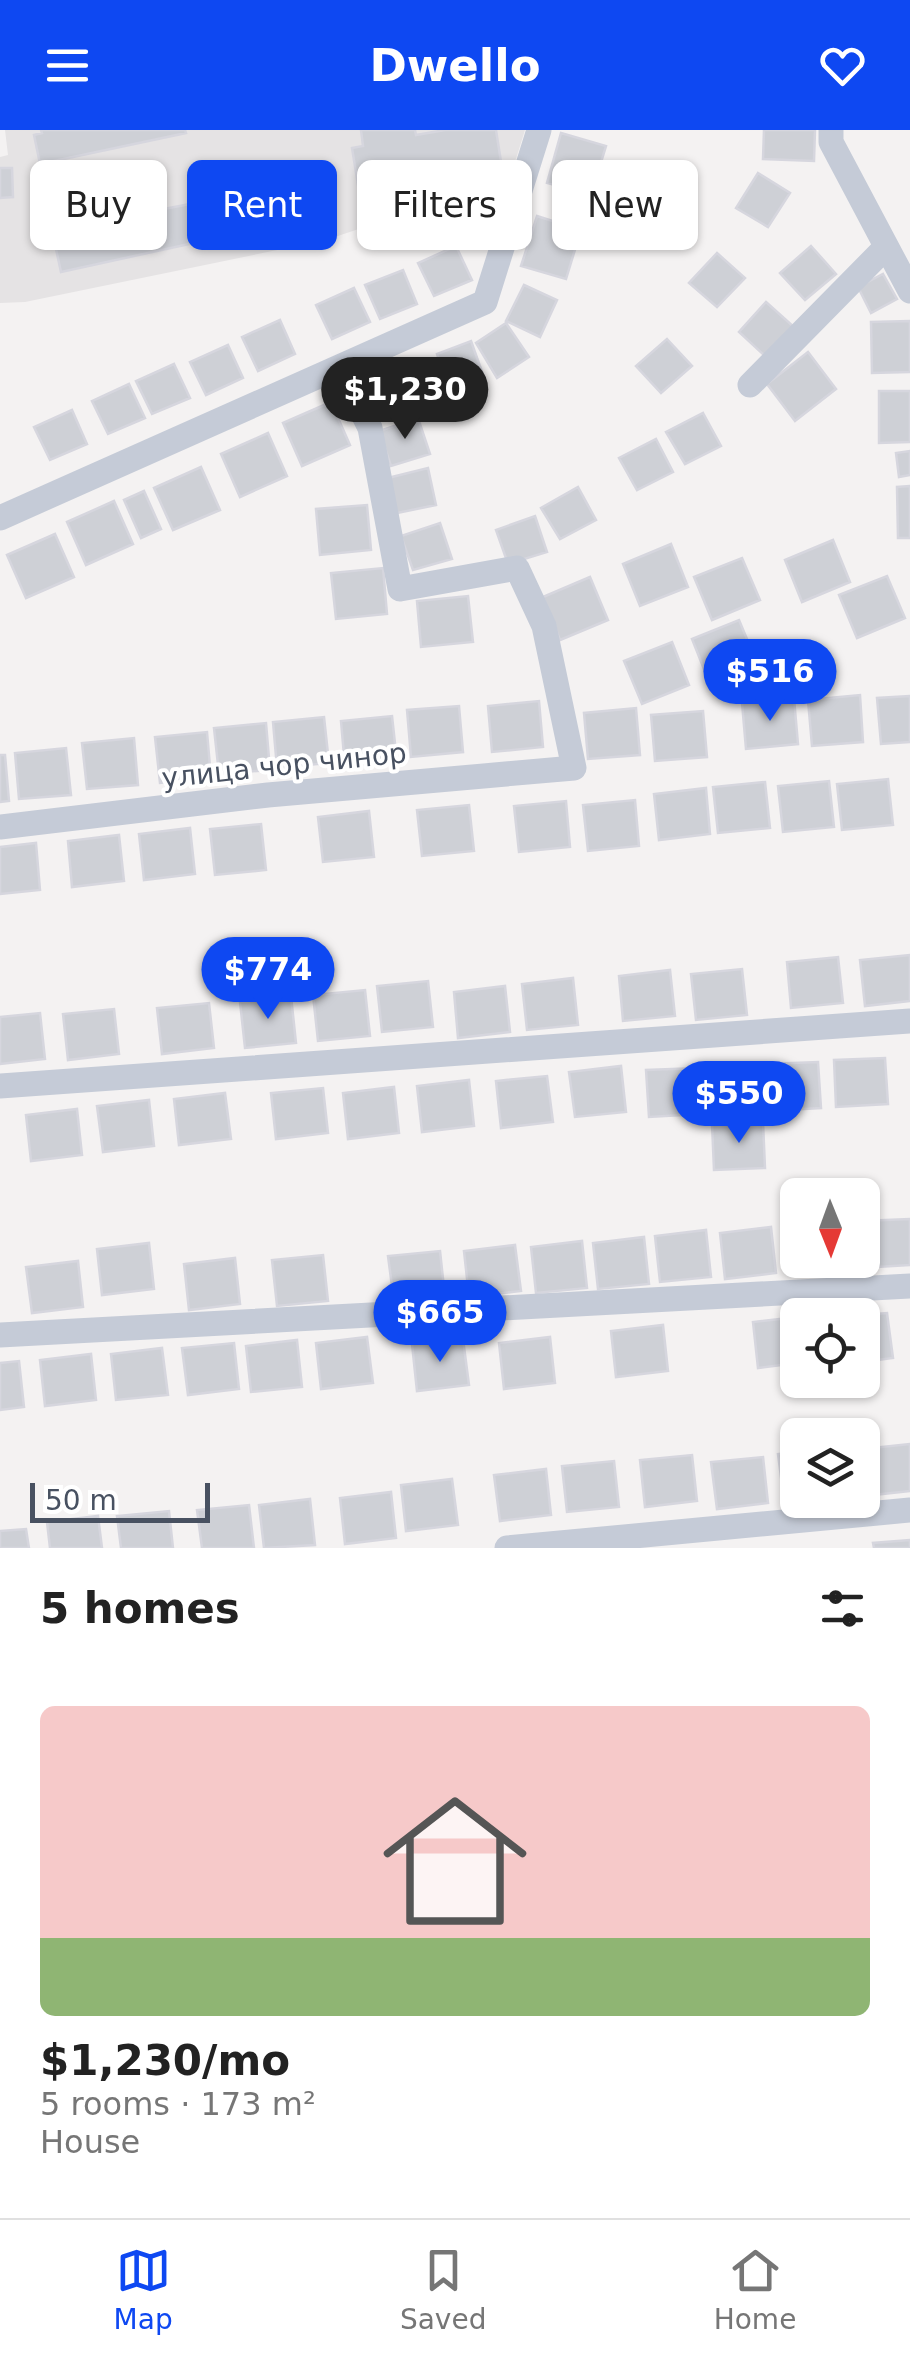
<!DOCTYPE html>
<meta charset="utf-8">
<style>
body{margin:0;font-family:"DejaVu Sans",sans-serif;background:#f2f2f2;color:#222;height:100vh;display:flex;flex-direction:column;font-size:38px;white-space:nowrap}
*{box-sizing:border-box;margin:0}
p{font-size:32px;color:#767676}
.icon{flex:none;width:55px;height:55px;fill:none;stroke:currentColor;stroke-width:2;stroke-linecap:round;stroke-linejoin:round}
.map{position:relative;height:1418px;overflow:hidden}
.panel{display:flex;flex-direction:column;background:#fff;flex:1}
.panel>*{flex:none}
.guide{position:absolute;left:30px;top:30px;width:850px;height:90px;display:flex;gap:20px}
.needle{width:65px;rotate:179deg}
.tools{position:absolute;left:780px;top:1048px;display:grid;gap:20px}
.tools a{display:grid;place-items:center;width:100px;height:100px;border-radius:15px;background:#fff;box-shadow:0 2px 8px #0004;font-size:50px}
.scale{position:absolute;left:30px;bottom:25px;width:180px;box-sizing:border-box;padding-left:10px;border:5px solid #485161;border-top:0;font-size:28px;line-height:35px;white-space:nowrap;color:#485161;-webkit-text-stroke:8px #fff;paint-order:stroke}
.price{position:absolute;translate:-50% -85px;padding:0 22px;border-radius:35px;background:#0e48f2;color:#fff;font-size:32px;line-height:65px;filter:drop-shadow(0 2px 5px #0008)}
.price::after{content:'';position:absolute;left:50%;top:60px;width:30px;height:22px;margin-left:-15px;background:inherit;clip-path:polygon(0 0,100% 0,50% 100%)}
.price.active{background:#222;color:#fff}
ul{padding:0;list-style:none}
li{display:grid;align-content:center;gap:20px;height:530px;padding:0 40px}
li span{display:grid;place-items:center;height:310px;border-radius:15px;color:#555}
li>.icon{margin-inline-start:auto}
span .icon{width:180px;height:180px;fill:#fffc;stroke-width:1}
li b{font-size:42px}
h2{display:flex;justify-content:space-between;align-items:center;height:120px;padding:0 40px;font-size:42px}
.pill{padding:0 35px;border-radius:15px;background:#fff;box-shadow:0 2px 8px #0004;font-size:35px;line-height:90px}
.pill.active{background:#0e48f2;color:#fff}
header{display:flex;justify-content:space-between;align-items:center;height:130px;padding:0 40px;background:#0e48f2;color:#fff;font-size:45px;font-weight:700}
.menu{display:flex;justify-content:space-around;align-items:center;height:140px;border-top:2px solid #e0e0e0;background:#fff;font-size:28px;color:#767676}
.menu a{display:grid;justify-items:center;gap:5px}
.menu .active{color:#0e48f2}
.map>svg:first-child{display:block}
</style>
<header><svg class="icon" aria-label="menu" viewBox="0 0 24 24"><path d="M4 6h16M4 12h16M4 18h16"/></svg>Dwello<svg class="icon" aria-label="heart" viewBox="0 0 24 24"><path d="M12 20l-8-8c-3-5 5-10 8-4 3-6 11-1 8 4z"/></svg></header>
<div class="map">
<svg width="910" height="1418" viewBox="0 0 910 1418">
<rect width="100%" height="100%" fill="#f4f2f2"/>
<path fill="#e5e3e4" d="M5,0H525L510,48L326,110L25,172L0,173V27L8,25Z"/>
<path fill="#ced0d6" stroke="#d6d6de" stroke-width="2.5" d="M41,0H185L186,3L40,34L34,5L42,3Z
M361,0H415L416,5L445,0H496L502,38L359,61L352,18L363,16Z
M764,0H815L814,31L763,29Z
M561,3L606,16L591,65L547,53Z
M0,38H12L13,67L0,68Z
M758,43L790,63L768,97L736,78Z
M205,71L212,109L61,142L52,101Z
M537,86L581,100L566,149L521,136Z
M456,116L472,150L434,166L418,133Z
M811,116L836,144L805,170L780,143Z
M717,123L745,148L717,177L689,153Z
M403,140L417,174L380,189L365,155Z
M883,144L897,169L871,183L858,157Z
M524,155L557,170L540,207L506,191Z
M354,158L370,192L332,209L316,175Z
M766,172L794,197L766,227L739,202Z
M280,190L295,224L258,241L242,207Z
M910,191V242L872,243L871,192Z
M506,193L529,227L497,248L476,213Z
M667,209L692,236L661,263L636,236Z
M471,211L485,250L450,263L437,224Z
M228,215L243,248L206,265L190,232Z
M808,222L836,259L795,291L767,254Z
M412,233L424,268L385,280L372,245Z
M174,234L190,268L152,284L136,251Z
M129,254L145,288L108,304L92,271Z
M879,261H910V312L879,313Z
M331,272L350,315L302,336L283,293Z
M72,280L87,314L50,330L34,297Z
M703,283L721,316L685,334L666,302Z
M418,288L430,324L391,336L379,301Z
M268,303L287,346L240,367L221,324Z
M656,309L673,342L637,360L619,328Z
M910,321V345L899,347L896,323Z
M201,337L220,380L173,400L154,358Z
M428,338L436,375L397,383L388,348Z
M910,356V408H898L897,357Z
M578,357L596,390L560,409L541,378Z
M144,361L161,399L141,408L124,370Z
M114,371L133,414L86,435L67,392Z
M367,375L371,420L320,425L316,379Z
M535,386L547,422L508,434L496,400Z
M440,393L452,429L413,440L401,406Z
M55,404L74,447L26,468L7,425Z
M833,410L850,452L802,472L785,430Z
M671,414L688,457L640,476L623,434Z
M742,428L760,470L712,490L694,447Z
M383,438L387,484L336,489L331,443Z
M887,446L905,488L857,508L839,465Z
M590,447L608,490L560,510L543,467Z
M468,466L473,512L421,517L417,471Z
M739,490L757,533L709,552L692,509Z
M672,512L689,555L642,574L624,531Z
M860,565L863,612L812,616L808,570Z
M910,566V612L881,614L877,568Z
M794,568L798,614L746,619L742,573Z
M539,571L543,617L492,622L488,576Z
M459,576L463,622L411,627L407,580Z
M636,578L640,625L588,629L584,583Z
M703,581L707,627L655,631L651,585Z
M392,586L397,632L345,637L341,591Z
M324,587L329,633L277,638L273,592Z
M266,593L270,640L219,644L214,598Z
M207,602L211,648L160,653L155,607Z
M134,608L138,655L87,659L82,613Z
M66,618L71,665L19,669L15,623Z
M0,625H5L9,671L0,672Z
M888,649L893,695L842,700L837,654Z
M829,651L834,697L783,702L778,656Z
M765,652L770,698L718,703L713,657Z
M706,658L710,704L659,710L654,664Z
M635,670L639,716L588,721L583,675Z
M566,671L570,717L519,722L514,676Z
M469,675L474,721L422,726L417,680Z
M369,681L374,727L323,732L318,687Z
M261,694L266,740L215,745L210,699Z
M190,698L195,744L144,750L139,704Z
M119,705L124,751L72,757L68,711Z
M36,713L40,760L0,764V717Z
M910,825V871L865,876L860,830Z
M838,827L843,873L791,878L787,832Z
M742,839L747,885L696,890L691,844Z
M670,840L675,886L623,891L619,846Z
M573,848L578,895L527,900L522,854Z
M428,851L433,897L382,902L377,856Z
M505,856L510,902L458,908L454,862Z
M365,860L370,906L318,911L313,865Z
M291,866L296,913L245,918L240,872Z
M209,873L214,918L162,924L157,878Z
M114,879L119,924L68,930L63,884Z
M40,883L45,929L0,934V887Z
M885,928L888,974L836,977L834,930Z
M818,932L821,978L769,981L767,934Z
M621,936L626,982L575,987L569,942Z
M698,938L700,984L649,987L646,940Z
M547,946L553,992L501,998L496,951Z
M469,950L474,996L422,1002L417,956Z
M394,957L399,1003L348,1009L343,963Z
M323,958L328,1003L276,1009L271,963Z
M225,963L231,1009L179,1015L174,969Z
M149,970L154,1016L103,1022L97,976Z
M77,979L82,1025L31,1031L26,985Z
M763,992L765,1038L714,1040L712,994Z
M910,1089V1135L861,1138L862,1091Z
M771,1097L776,1143L725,1149L720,1103Z
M798,1098V1130H842L843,1139L792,1145L787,1099Z
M706,1100L711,1147L660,1152L655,1106Z
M644,1107L649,1154L598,1159L593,1113Z
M582,1111L587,1158L536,1163L531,1117Z
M149,1113L154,1159L102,1165L97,1119Z
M515,1115L521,1161L469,1167L464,1121Z
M440,1121L445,1167L394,1172L388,1126Z
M323,1125L328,1171L277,1176L272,1130Z
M235,1128L240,1174L189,1180L184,1134Z
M78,1131L83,1177L32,1183L26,1137Z
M887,1183L893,1228L862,1232V1185Z
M798,1187V1233L758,1238L753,1192Z
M663,1195L668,1241L616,1247L611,1201Z
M367,1207L373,1253L321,1259L316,1213Z
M550,1207L555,1253L504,1259L499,1213Z
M463,1209L469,1255L417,1261L412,1214Z
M297,1210L302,1257L251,1262L246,1216Z
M234,1213L239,1259L188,1265L182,1218Z
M162,1218L168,1265L116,1270L111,1224Z
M91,1224L96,1270L45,1276L40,1230Z
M19,1231L24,1277L0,1280V1233Z
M910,1314V1361L864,1366L862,1319Z
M798,1322V1368L784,1370L778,1324Z
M692,1325L697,1371L645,1377L640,1330Z
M763,1327L768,1373L717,1379L711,1332Z
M614,1331L619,1377L567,1382L562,1336Z
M546,1339L551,1385L500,1391L494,1345Z
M452,1349L458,1395L406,1401L401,1355Z
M391,1362L396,1408L345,1414L340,1368Z
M310,1369L315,1415L264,1418L259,1375Z
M249,1375L254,1418H202L197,1380Z
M169,1381L173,1418H121L117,1386Z
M98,1386L102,1418H50L47,1392Z
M26,1399L29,1418H0V1401Z
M910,1410V1418H874L873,1413Z"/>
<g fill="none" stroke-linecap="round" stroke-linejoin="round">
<path stroke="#c5cbd7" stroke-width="25" d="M831,0V12L910,161
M750,255L885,118
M0,388L485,172L539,0
M0,697L268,665L574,638L544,496L517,438L400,459L370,298L340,237
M0,956L910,891
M0,1205L910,1156
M507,1418L910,1380"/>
</g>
<g text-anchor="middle" stroke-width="8" stroke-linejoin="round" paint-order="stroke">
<g font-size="28" fill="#485161" stroke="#fff">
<text transform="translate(284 635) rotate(-6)" y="10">улица чор чинор</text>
</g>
</g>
</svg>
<div class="tools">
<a><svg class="needle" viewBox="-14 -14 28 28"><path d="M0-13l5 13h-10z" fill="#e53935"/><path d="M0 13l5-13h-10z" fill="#767676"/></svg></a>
<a><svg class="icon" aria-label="locate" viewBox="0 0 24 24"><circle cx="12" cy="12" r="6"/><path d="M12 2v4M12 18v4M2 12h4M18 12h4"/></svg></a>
<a><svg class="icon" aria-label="layers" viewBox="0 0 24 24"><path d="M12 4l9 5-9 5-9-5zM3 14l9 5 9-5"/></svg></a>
</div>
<div class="scale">50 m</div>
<b class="price active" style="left:405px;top:312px">$1,230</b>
<b class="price" style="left:770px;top:594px">$516</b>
<b class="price" style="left:268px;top:892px">$774</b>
<b class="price" style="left:739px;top:1016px">$550</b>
<b class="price" style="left:440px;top:1235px">$665</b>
<div class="guide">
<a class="pill">Buy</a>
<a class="pill active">Rent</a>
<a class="pill">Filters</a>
<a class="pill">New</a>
</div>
</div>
<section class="panel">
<h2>5 homes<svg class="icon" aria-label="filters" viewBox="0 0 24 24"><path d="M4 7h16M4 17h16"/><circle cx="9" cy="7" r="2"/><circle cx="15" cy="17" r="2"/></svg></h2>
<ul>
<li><span style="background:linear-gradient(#f6c9c9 75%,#8fb573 0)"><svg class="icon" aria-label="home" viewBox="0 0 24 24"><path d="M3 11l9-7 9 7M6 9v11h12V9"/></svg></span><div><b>$1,230/mo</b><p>5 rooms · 173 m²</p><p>House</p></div></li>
</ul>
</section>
<nav class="menu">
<a class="active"><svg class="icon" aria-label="map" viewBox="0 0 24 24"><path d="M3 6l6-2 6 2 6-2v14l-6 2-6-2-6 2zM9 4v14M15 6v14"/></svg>Map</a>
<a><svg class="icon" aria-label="saved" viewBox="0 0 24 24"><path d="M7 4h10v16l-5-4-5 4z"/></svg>Saved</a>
<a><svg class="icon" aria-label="home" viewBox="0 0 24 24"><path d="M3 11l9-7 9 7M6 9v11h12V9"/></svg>Home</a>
</nav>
